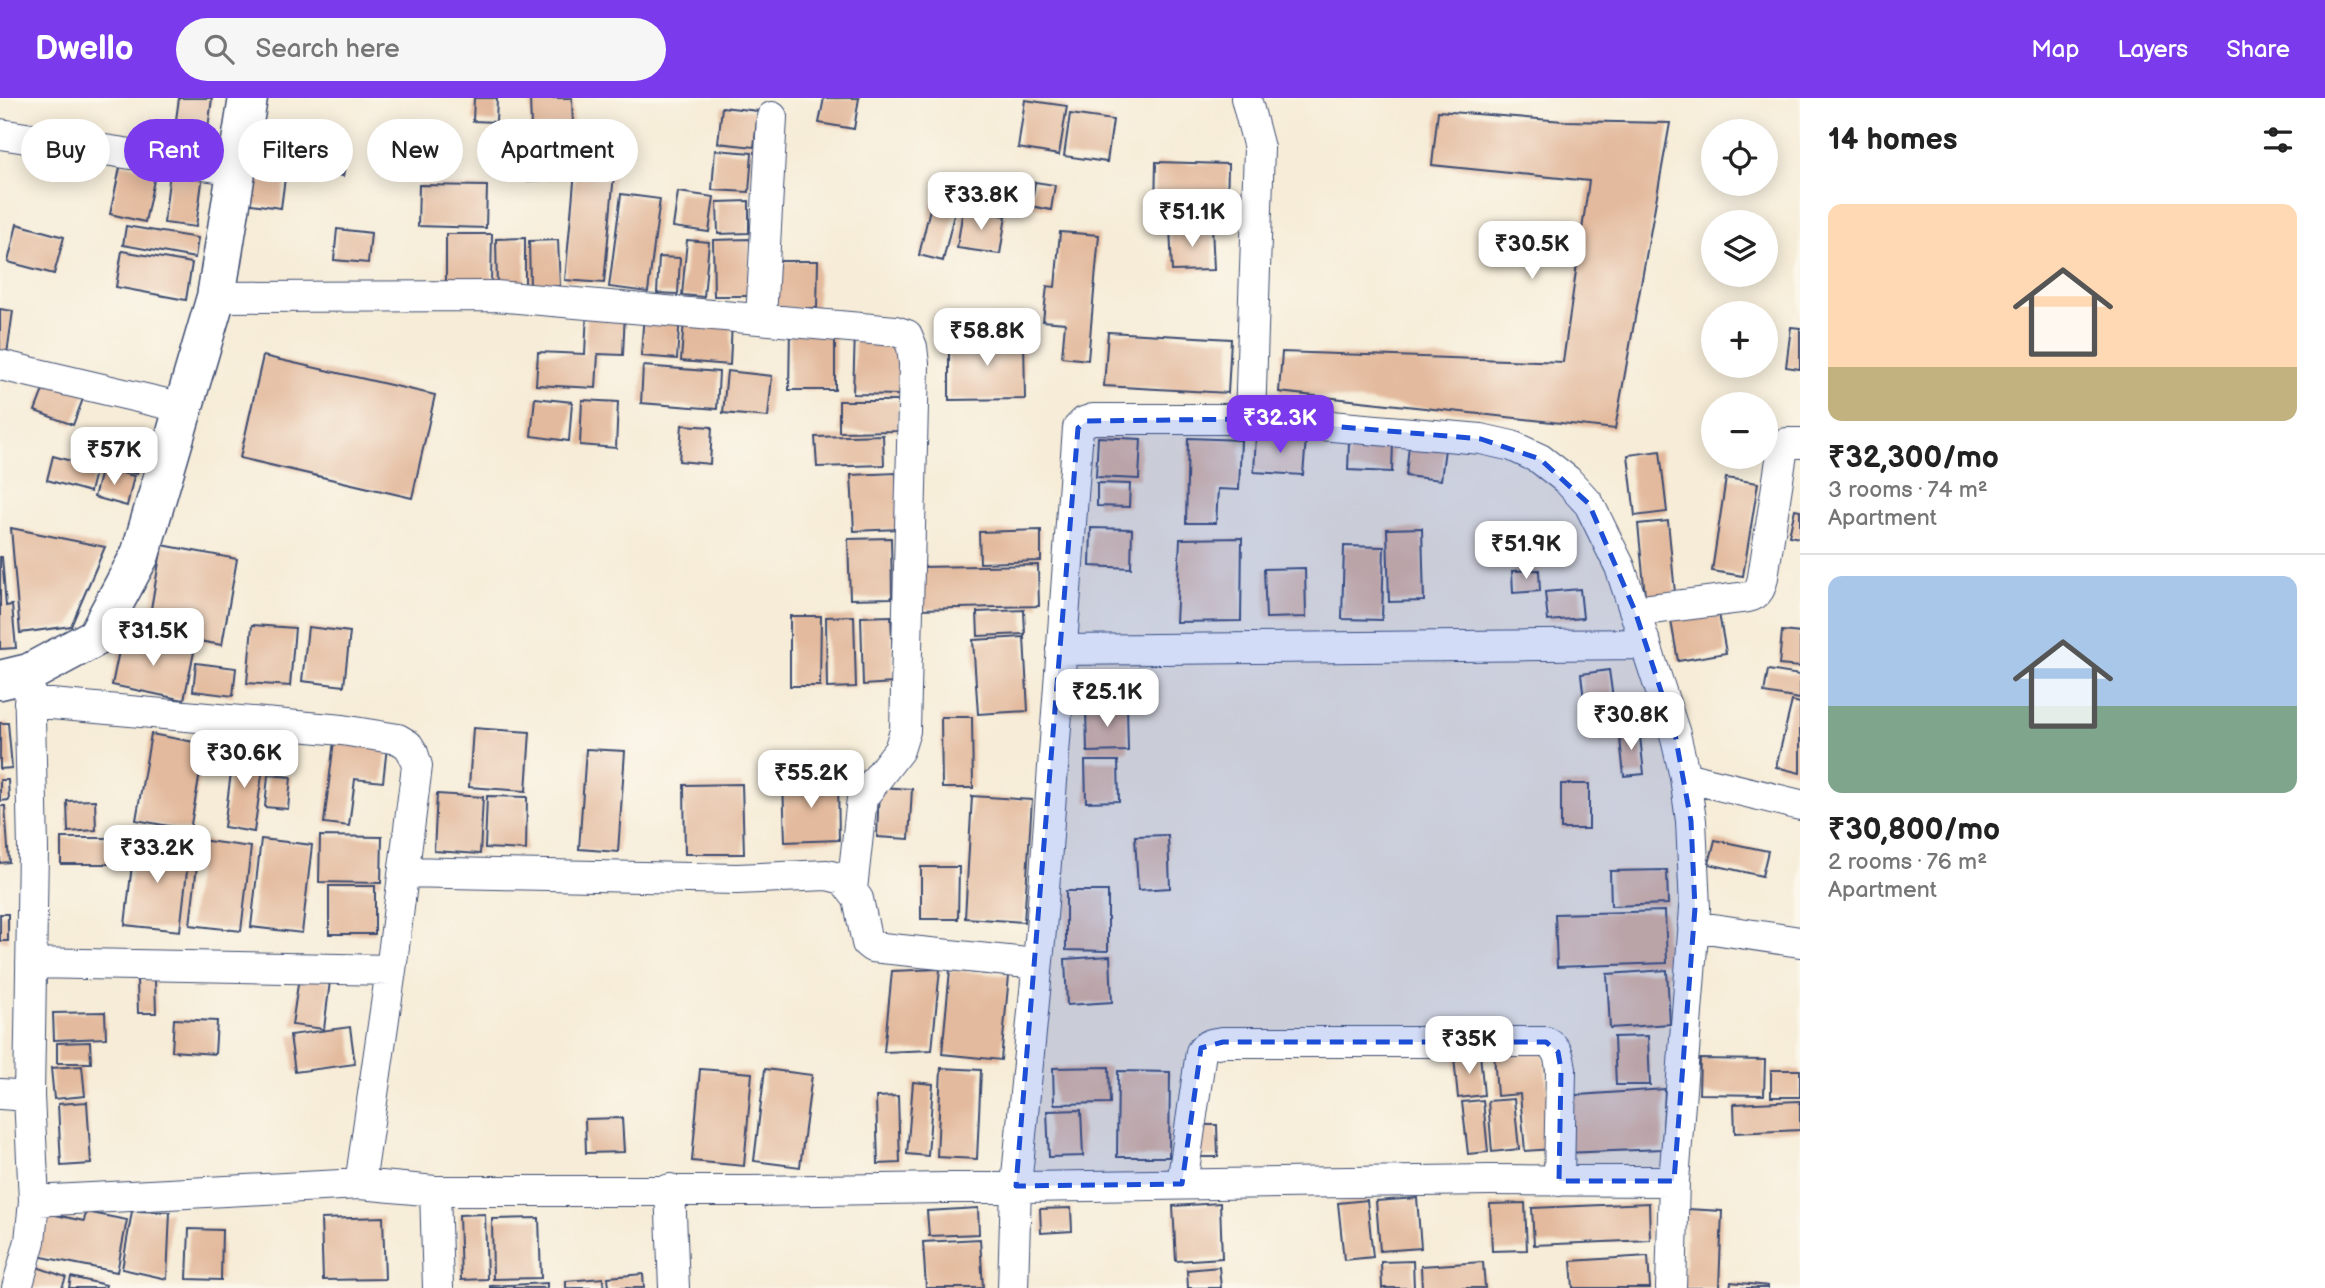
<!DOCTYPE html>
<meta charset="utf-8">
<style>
body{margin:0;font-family:"Balsamiq Sans",sans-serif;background:#f6f6f6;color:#222;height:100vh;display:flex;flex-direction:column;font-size:26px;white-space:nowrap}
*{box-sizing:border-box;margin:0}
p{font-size:23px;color:#767676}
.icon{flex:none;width:38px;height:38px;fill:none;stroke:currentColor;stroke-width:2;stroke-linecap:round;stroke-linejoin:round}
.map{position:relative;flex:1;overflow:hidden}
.drawer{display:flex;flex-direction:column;background:#fff;width:525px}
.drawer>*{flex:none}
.hud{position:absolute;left:21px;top:21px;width:665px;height:63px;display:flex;gap:14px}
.buttons{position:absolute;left:1701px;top:21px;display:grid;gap:14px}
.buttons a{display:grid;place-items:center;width:77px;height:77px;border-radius:50%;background:#fff;box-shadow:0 4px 18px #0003;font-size:35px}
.price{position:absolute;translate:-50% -60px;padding:0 16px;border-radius:14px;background:#fff;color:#222;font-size:23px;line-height:46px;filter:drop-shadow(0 2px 4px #0008)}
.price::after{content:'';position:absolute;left:50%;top:42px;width:21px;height:16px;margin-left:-10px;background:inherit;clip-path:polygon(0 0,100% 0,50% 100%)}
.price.current{background:#7c3aed;color:#fff}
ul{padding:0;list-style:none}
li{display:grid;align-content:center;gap:14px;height:371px;padding:0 28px}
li+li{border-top:2px solid #e0e0e0}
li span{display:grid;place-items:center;height:217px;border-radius:14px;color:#555}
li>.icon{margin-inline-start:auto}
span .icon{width:126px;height:126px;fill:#fffc;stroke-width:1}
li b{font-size:30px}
h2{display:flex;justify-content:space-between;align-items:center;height:84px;padding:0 28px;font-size:30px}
.pill{padding:0 24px;border-radius:32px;background:#fff;box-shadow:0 4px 18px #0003;font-size:24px;line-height:63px}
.pill.current{background:#7c3aed;color:#fff}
header{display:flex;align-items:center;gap:42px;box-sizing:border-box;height:98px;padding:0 35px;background:#7c3aed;color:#fff}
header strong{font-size:33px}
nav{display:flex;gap:38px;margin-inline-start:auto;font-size:24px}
.search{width:490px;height:63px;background:#f6f6f6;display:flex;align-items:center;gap:18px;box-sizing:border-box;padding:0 24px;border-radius:38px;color:#767676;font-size:26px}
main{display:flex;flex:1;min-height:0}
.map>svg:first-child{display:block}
</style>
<header>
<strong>Dwello</strong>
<div class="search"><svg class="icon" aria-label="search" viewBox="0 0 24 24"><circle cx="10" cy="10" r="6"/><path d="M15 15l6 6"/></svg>Search here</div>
<nav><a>Map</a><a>Layers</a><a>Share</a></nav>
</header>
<main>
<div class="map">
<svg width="1800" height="1190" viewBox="0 0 1800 1190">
<rect width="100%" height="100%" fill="#fbf7ec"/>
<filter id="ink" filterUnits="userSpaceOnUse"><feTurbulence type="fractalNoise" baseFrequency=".0143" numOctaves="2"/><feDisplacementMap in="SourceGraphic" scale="14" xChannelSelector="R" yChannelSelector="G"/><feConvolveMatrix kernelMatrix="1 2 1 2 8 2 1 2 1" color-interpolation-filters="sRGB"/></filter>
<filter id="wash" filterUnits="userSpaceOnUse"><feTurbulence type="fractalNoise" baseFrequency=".00686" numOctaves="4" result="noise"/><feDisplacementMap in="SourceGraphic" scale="28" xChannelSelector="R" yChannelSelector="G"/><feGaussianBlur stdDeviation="1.57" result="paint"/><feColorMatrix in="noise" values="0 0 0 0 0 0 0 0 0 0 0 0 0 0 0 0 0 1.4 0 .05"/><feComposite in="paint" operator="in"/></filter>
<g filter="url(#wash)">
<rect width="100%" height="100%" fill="#f6ecd7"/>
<g id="blocks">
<path fill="#e3ba9d" d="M179,0H212L204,62L171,58Z
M474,0H497L496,24L473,23Z
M530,0H572L573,28L531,30Z
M824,0H859L854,31L819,25Z
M1025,2L1067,8L1059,57L1018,50Z
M722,9L758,13L754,49L718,45Z
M1438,13L1564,23L1670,25L1615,331L1279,294L1282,254L1563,264L1589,83L1432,67Z
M1070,16L1113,22L1107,64L1064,58Z
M247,36L290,42L281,110L237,104Z
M563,42L566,81L522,83L520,45Z
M316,43L349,49L343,78L311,72Z
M715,52L752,55L749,94L712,92Z
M1156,64L1228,66L1227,112L1155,111Z
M121,65L156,73L145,124L110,116Z
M171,65L204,69L196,129L164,125Z
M575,73L614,76L604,185L565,182Z
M1035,84L1055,87L1051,112L1031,108Z
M419,87L487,88L486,130L418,128Z
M678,94L714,99L709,134L673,129Z
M621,96L660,101L648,194L609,189Z
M932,102L956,108L943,163L919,157Z
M749,103V135L718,136L717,104Z
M963,111L1006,118L1000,156L957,150Z
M17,126L64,139L54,176L8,164Z
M126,128L198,140L195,160L123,147Z
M1212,128L1214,172L1172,173L1170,129Z
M337,131L371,135L368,165L334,162Z
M1060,134L1099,137L1088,262L1062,259L1065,225L1043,223L1047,188L1055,189Z
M446,136H492L491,185L446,184Z
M525,140V189L497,190L496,141Z
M750,141V198H714L713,142Z
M558,142L560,188H530L529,143Z
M687,142L709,144L704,199L682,197Z
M122,153L192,165L186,202L116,189Z
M659,159L680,160L678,196L657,195Z
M771,163H818L817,210H771Z
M0,211L13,213L7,256L0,255Z
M587,212L625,213L623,257L598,256L596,290L536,287L538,254L585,256Z
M644,214L680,216L677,261L641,258Z
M684,221L732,224L730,267L681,263Z
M790,229H835V292H789Z
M1791,229L1800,230V271L1786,269Z
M855,234L902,236L900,297L853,296Z
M1108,234L1231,241L1228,295L1104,288Z
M949,238H1024L1025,301L949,302Z
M263,258L435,297L412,400L240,360Z
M643,268L719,274L717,311L641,305Z
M727,273L772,278L768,319L723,315Z
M48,279L86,293L73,327L35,313Z
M535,300L572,304L569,343L531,338Z
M582,302L618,304L616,350L580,347Z
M839,303H898V333L839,334Z
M682,327L712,329L710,366L679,363Z
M87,337L143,352L137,376L81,361Z
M883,337L884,367L817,369L815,339Z
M1256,338L1306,341L1303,377L1254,374Z
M1098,339L1141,341L1139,381L1096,379Z
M1188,340L1241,342L1239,392L1218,391L1216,425H1186Z
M1349,344L1393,345L1392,374L1348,372Z
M1409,347L1445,351L1441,382L1406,378Z
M1660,353L1667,414L1635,418L1628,357Z
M53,358L96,370L90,394L47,382Z
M102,370L134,378L127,408L94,399Z
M896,375L899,431L854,433L851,377Z
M1726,380L1758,385L1743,478L1712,473Z
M1097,385L1130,386L1129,409L1097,408Z
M1795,411L1800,412V440L1789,438Z
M1668,423L1675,495L1645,498L1638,426Z
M11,430L105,449L71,528L20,535Z
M1091,430L1132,431L1131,470L1090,468Z
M1422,430L1424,503L1389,504L1387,431Z
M1041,432V463L980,465L979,434Z
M891,440L892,500L850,501L848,441Z
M1242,440L1241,523L1176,524L1180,441Z
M162,447L237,461L222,547L147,534Z
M1344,448L1384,449L1382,522L1342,521Z
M0,459H2L6,508L12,507L16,550L0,551Z
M1038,467L1039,508L921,511L920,469Z
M1305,470L1306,519L1266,520L1264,471Z
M1539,472L1540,493L1513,495L1512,473Z
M1580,491L1583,520L1548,523L1545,494Z
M1718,510L1726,555L1678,563L1670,517Z
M1024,512L1025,536L978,538L977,514Z
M790,518H821L820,588H790Z
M854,518L856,589L827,590L826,519Z
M891,518L894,585L863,587L861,519Z
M252,527L295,530L290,588L247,585Z
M308,529L350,534L344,588L302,583Z
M1782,533L1800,535V569L1779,567Z
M122,538L194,554L184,602L112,587Z
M1024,539L1028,613L978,616L973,542Z
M196,565L236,570L233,598L193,593Z
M1609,572L1615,615L1586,619L1581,576Z
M1768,572L1800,577V601L1764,595Z
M1792,603L1800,605V675L1776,669Z
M1127,607L1128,653L1087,654L1086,609Z
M941,619H972L973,690H942Z
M0,625H8L12,670L0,671Z
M1639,629L1644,676L1624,678L1619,631Z
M473,630L530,634L526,693L469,689Z
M151,636L205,646L190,732L136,722Z
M334,643L387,649L383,684L355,681L349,728L324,725Z
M234,651L265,655L254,734L224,729Z
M586,651L625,653L618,754L579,751Z
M1085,663H1118L1119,703L1086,704Z
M268,677L291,679L288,711L265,709Z
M838,681L839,742L785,744L783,682Z
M0,682H8L9,702L0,703Z
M742,686L744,756H685L684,687Z
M1561,686H1589V731H1561Z
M879,689L912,691L909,741L877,739Z
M437,696L483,699L480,756L434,753Z
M487,698L527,699L526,752L485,750Z
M972,698L1032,702L1024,824L965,820Z
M95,702L96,732L68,734L67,703Z
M0,708H5L9,764L0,765Z
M1168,737L1170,790L1138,792L1135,738Z
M320,738L382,739L381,785L319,784Z
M61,740H122V766H61Z
M135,741L190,747L180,833L125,827Z
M261,741L312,747L302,835L251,829Z
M200,742L251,749L241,833L190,827Z
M1715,742L1768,753L1762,778L1709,766Z
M921,769H959L958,821H921Z
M1667,772L1668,806L1611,808L1610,773Z
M329,788H375V836H329Z
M1066,793H1108V853L1066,852Z
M1665,813L1667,865L1557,869L1555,816Z
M0,816H8V843H0Z
M1110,858L1112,904L1067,907L1065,861Z
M940,871L932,952L884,954L892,873Z
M950,872L1009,878L1001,962L942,956Z
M1667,872L1670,926L1610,930L1607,876Z
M299,879L330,883L324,931L292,927Z
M137,882H155L156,915H138Z
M105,914L106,940L54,942L53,915Z
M174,921L217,923L215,956L172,953Z
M350,929L355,966L295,974L290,937Z
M1648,938L1650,987H1616L1614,939Z
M90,944L91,965H57V945Z
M1544,951L1552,1051L1525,1053L1520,996L1497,998L1494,955Z
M1480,956L1484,997L1458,1000L1454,959Z
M1700,961L1765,962L1764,997L1699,996Z
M82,968L85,998L54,1001L51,970Z
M1109,969L1110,1005L1054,1006L1053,970Z
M941,970L981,972L977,1061L937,1059Z
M700,971L752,975L744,1068L692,1063Z
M765,971L812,977L800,1069L754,1063Z
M1771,972H1800V999H1771Z
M1118,973L1170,974L1169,1059H1117Z
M913,984L933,986L928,1058L907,1056Z
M1665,991L1662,1051L1564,1055V998Z
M898,998L900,1065L878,1066L876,999Z
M1514,1001L1519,1051L1492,1054L1488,1003Z
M1483,1002L1488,1054L1468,1056L1462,1004Z
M1800,1003V1032L1735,1035L1734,1006Z
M87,1004L91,1066L61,1068L58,1006Z
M1081,1012L1083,1058L1049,1059L1047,1013Z
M622,1020L624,1054L586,1055L585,1021Z
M1191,1027H1217L1218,1059H1192Z
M1417,1100L1421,1150L1380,1153L1376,1103Z
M1367,1102L1373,1159L1344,1162L1338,1105Z
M1220,1105L1222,1160L1176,1163L1173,1108Z
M1525,1105L1527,1152L1492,1153L1490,1106Z
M1649,1105L1650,1142L1534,1147L1532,1110Z
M978,1110L979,1136L929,1138L927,1113Z
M1071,1110L1072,1133L1041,1135L1040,1111Z
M1687,1111L1722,1113L1719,1190H1684Z
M132,1113L170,1114L167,1181L122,1171Z
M86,1114L127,1122L117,1174L37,1158L46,1115L84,1123Z
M485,1116L487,1181L461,1182L459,1117Z
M383,1119L385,1181L323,1182L321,1121Z
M539,1120L541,1180L493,1181L492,1121Z
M189,1131L222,1132L221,1182L187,1181Z
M980,1141L983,1190H926L923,1144Z
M1648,1158L1650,1190H1573L1571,1163Z
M1413,1163L1414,1190H1382L1381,1164Z
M1483,1164L1485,1190H1422L1421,1168Z
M31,1167L66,1179L62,1190H24Z
M1219,1169L1221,1190H1188L1187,1172Z
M643,1176L644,1190H609L608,1179Z
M71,1179L106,1187L105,1190H69Z
M603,1180L604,1190H566V1183Z
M1731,1184L1768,1188V1190H1730Z
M547,1185V1190H490V1188Z"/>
</g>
</g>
<g filter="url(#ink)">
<use href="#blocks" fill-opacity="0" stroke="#3c4b70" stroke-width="2"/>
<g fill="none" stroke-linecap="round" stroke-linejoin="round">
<g stroke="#3c4b70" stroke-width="32">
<path id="minor" d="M1246,0L1259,50L1250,321
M0,36L236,72
M216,199L496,198L895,233L907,237L912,249L914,266L905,633L899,652L862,700L852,791
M761,221L772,19
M0,267L184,310
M1635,513L1748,499C1759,497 1761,489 1763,479L1783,349L1787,345H1800
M1061,552L1646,546
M29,575L33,751L29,998L34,1103L360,1086L435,1093H748L1489,1082L1674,1083L1671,1190
M29,604L342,632L398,641L408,647L413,655L417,668L391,872
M1685,679L1800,707
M404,774L737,781L827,777L843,781L858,801L867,845L872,849L1037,866
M1693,828L1800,844
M31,865L391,872L360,1086
M0,996L29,998
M1182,1086L1201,954C1206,946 1214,945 1223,944H1546C1558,950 1559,958 1561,971L1559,1083
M670,1091L674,1190
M435,1093L438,1190
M17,1190L30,1143L34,1103
M1013,1190L1016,1088L1041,832L1078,330L1084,324L1093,321H1250L1481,341L1512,348L1540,361L1567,382L1589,406L1620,469L1675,636L1685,679L1691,723L1695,810L1674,1083"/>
</g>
<g stroke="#3c4b70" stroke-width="41">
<path id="major" d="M0,582L29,575L96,539L140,457L216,199L248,0"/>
</g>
<use href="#minor" stroke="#fff" stroke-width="30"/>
<use href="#major" stroke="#fff" stroke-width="38"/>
</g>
</g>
<path fill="#1d4ed8" fill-opacity="0.2" stroke="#1d4ed8" stroke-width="5" stroke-dasharray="14 9" stroke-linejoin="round" d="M1250,321L1481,341L1540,361L1589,406L1635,513L1675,636L1691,723L1695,810L1674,1083H1559L1561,971L1558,954L1546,944H1223L1201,950L1182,1086L1016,1088L1078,330L1087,323Z"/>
</svg>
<div class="buttons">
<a><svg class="icon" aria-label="locate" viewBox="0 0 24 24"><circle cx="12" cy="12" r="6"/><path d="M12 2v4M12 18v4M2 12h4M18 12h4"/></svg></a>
<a><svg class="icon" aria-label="layers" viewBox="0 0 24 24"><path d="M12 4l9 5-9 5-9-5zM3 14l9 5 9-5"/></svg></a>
<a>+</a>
<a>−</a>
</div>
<b class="price" style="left:981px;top:134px">₹33.8K</b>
<b class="price" style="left:1192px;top:151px">₹51.1K</b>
<b class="price" style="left:1532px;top:183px">₹30.5K</b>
<b class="price" style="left:987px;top:270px">₹58.8K</b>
<b class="price current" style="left:1280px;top:357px">₹32.3K</b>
<b class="price" style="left:114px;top:389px">₹57K</b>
<b class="price" style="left:1526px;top:483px">₹51.9K</b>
<b class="price" style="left:153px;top:570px">₹31.5K</b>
<b class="price" style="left:1107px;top:631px">₹25.1K</b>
<b class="price" style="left:1631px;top:654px">₹30.8K</b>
<b class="price" style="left:244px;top:692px">₹30.6K</b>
<b class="price" style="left:811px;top:712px">₹55.2K</b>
<b class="price" style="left:157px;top:787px">₹33.2K</b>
<b class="price" style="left:1469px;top:978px">₹35K</b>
<div class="hud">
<a class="pill">Buy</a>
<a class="pill current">Rent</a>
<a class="pill">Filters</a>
<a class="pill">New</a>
<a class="pill">Apartment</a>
</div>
</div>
<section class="drawer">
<h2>14 homes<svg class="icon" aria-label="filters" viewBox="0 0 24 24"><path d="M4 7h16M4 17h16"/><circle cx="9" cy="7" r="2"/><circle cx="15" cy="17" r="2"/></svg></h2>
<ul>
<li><span style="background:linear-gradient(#ffd9b3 75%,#c2b280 0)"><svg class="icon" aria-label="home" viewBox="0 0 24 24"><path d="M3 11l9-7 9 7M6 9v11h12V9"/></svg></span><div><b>₹32,300/mo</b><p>3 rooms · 74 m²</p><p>Apartment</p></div></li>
<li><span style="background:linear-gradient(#a9c7e8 60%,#7fa58c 0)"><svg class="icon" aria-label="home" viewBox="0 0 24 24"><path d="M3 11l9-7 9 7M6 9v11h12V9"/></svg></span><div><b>₹30,800/mo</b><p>2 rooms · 76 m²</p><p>Apartment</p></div></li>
</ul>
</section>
</main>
